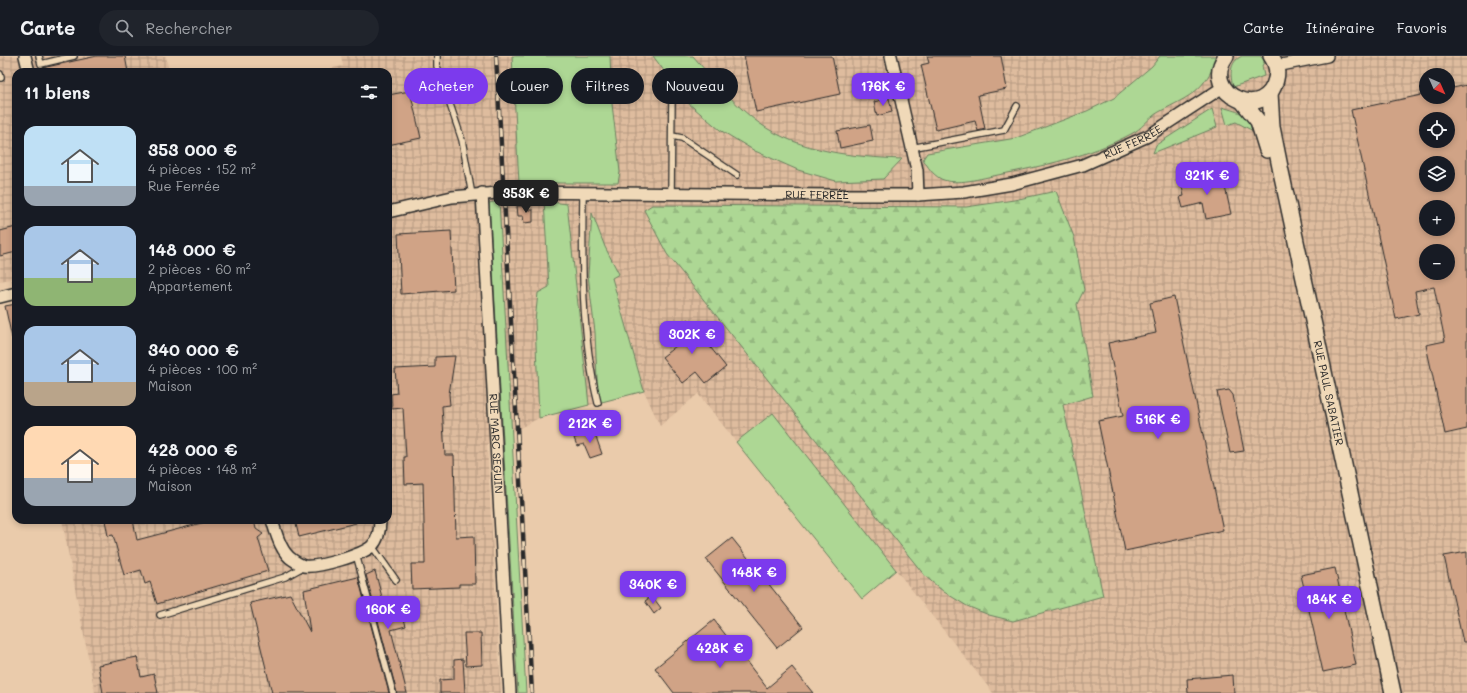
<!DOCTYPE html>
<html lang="fr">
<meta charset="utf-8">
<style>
body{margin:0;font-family:Mali,sans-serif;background:#20242c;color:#f1f3f6;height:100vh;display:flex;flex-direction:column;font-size:15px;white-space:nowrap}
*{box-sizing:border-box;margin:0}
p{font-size:13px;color:#9ea1a6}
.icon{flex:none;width:22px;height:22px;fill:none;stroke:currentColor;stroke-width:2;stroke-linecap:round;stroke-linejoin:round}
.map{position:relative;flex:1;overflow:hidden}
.panel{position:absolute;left:12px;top:12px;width:380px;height:456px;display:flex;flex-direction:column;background:#171b24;border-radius:12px;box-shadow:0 2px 6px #0003}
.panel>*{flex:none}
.banner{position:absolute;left:404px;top:12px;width:380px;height:36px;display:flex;gap:8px}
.needle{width:26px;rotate:135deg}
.fabs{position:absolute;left:1419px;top:12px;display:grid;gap:8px}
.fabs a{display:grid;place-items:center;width:36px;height:36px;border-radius:50%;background:#171b24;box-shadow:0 2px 6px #0003;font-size:20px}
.price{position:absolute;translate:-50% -34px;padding:0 9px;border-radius:8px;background:#7c3aed;color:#fff;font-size:13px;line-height:26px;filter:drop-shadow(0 1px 2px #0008)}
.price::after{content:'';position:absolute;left:50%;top:24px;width:12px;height:9px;margin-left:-6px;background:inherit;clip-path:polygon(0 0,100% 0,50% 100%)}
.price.active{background:#222;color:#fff}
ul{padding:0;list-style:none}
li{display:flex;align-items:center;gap:12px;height:100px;padding:0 12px}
li span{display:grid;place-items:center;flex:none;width:112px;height:80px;border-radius:12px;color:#555}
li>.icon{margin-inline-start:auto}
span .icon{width:48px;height:48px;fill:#fffc;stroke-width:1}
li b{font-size:17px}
h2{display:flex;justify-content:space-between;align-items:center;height:48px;padding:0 12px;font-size:17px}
.tag{padding:0 14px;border-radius:18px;background:#171b24;box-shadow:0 2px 6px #0003;font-size:14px;line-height:36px}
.tag.active{background:#7c3aed;color:#fff}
header{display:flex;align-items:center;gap:24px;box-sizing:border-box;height:56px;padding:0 20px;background:#171b24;border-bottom:1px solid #363941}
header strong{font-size:19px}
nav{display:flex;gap:22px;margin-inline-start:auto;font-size:14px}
.search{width:280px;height:36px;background:#20242c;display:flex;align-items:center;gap:10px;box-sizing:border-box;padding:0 14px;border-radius:22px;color:#9ea1a6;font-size:15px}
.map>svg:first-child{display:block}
</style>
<header>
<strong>Carte</strong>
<div class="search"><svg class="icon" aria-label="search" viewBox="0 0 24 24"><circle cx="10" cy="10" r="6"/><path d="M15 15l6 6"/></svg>Rechercher</div>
<nav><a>Carte</a><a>Itinéraire</a><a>Favoris</a></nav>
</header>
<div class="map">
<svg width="1467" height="637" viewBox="0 0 1467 637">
<defs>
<pattern id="industrial-grid" width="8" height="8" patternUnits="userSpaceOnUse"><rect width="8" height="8" fill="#debc9e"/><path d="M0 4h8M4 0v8" fill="none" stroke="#b49981"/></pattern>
<pattern id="forest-firs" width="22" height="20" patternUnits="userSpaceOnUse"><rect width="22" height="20" fill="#add794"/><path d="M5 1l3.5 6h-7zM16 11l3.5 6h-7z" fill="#95b980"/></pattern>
</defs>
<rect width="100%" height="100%" fill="#eacbab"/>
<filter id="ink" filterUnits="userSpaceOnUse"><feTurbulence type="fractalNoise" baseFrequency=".025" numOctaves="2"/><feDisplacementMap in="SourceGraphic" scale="8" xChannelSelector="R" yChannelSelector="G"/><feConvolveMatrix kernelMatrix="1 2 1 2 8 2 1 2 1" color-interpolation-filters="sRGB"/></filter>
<g filter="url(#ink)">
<path fill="url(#industrial-grid)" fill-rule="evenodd" d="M0,0H166L169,16H16V245L11,223L0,225Z
M341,0H1467V637H993L896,514L862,543L698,338L660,370L644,335L539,362L487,389L501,637H95L62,464H388V16H315L343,10ZM1426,19H1448V41H1426ZM1426,63H1448V85H1426ZM1426,107H1448V129H1426ZM1426,151H1448V173H1426ZM1426,195H1448V217H1426Z"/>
<path fill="#add794" stroke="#6c8160" d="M512,0H610L612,48L620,116L618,127H519Z
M653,0H693C713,23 734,49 759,67C799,96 855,101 902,103L883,123L836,125L798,114L755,95L720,74L688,47Z
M1160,0H1218C1204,36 1191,39 1159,56C1148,62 1142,73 1131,78C1090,100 1043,110 998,119C981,122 957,130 941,123C932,118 928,111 923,103L927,97L1016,82L1087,55L1114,42L1152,10Z
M1242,0H1260L1265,4L1262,10L1264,20L1233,31C1230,19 1229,6 1242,0Z
M1222,51C1241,57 1247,56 1255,76L1236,66L1227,69Z
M1212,53L1217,71L1153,97L1156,89Z
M499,145L526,637H518L489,147Z
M544,145L567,148L589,349L539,362L535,265L538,237L549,231Z
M592,157L605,191L619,218L612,222L644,335L598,347L595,276L588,219Z
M773,357L896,514L862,543L736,386Z"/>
<path fill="url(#forest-firs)" stroke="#6c8160" d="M1056,135L1074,181L1084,234L1077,248L1093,340L1063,349L1103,540L1013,565L989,559L967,550L944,536L925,520L667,198L644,154L652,149L966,151L1014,144Z"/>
<path fill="#d0a386" stroke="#2b2b2b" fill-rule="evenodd" d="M97,0H125L128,16H43L42,12Z
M744,0H832L840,38L756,56Z
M927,0H1001L1007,33L978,39L985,73L978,75L975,65L936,74L921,9L929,7Z
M1467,29V373L1445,378L1426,289L1445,285L1434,231L1415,235L1419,258L1396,263L1351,54L1426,38V41H1448V33ZM1426,63H1448V85H1426ZM1426,107H1448V129H1426ZM1426,151H1448V173H1426ZM1426,195H1448V217H1426Z
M410,35L421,82L388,89V39Z
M889,42L892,56L877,60L874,46Z
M870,69L873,85L840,92L837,75Z
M1222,117L1231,158L1206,163L1203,147L1183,152L1180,141L1184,140L1181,127Z
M517,150H528V154H533V166L524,167L523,160H518Z
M16,171V196L0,200V175Z
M451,175L454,234L401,238L398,178Z
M1174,241L1223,474L1125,495L1098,365L1123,360L1108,287L1156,277L1150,247Z
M16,248V281L12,282L5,250Z
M688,263L726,311L706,327L697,316L683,327L662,301L676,290L667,279Z
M455,300L449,338L450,349L442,350L445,399H454L456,481L474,480L475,528H459V531L412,533L411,508H425L423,427L405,428L404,401H406L403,352L392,353L391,338L397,337L395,313L435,311V301Z
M1229,334L1233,339L1244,395L1230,397L1217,336Z
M594,375L602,398L590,402L584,388L577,390L574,382Z
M105,464H133L137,484L213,464H254L256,473L263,478L258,482L268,515L157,548L150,526L145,528L141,514L124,519L113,479L108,480Z
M295,464H356V467L299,481Z
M732,482L803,571L777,592L706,503Z
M1467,496V586H1463L1444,500Z
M1335,512L1356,609L1323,616L1301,519Z
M375,515L386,556L401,553L406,570L391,574L407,637H397L366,519Z
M358,521L389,637H272L250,547L290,538L310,576L304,534Z
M652,540L661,552L654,558L645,545Z
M714,564L767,632L792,611L813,637H674L655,612Z
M464,577H481L482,609L466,610Z
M137,601L141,621L154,618L158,637H103L98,609Z
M463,603L465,637H440V624L454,623V604Z
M1233,619L1234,637H1188L1187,623Z"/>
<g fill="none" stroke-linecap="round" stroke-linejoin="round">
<g stroke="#2b2b2b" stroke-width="8">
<path id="lane" d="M39,0L41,8L74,0
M437,0V10L462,84L472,139
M0,18L1,22
M672,80L682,82L737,119
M911,92L1004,74L1017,50
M583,137C582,207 581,278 598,347
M671,138L672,39
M372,490L396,524
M356,498L393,637
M160,559L285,521L303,511"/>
</g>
<g stroke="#2b2b2b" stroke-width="14">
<g id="street">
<path d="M25,0L29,16"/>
<path d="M891,0L917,114L918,139"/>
<path d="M1276,10L1327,0"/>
<path id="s1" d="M482,137L510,637"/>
<path id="s2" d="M388,156L452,141L509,136L832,139H918L964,136L1012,128L1083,109L1148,80L1223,31"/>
<path d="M0,241L16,237"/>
<path d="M272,464C276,477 281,497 293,504C296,506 301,509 304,510C318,512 362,499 372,490C379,483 380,473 380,464"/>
</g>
</g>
<g stroke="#2b2b2b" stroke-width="18">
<g id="secondary">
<path d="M1226,0C1199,38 1266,68 1276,23C1278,15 1276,7 1271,0"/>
<path id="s3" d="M1270,37L1272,71L1280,111L1393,637"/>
<path d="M1243,46L1258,65L1267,94"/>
</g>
</g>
<use href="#lane" stroke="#f0d9b8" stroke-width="5.5"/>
<use href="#street" stroke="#f0d9b8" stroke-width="11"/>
<use href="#secondary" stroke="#f0d9b8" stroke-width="15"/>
<g stroke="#2b2b2b" stroke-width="4.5">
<path id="rail" d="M496,0L532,637"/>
</g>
<use href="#rail" stroke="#f0d9b8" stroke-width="3" stroke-dasharray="9" stroke-linecap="butt"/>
</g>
</g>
<g text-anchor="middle" stroke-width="3.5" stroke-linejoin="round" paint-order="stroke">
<g font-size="11" fill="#2b2b2b" stroke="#f0d9b8">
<text dy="4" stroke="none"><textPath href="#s2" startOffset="755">RUE FERRÉE</textPath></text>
<text dy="4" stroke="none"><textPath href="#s2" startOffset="431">RUE FERRÉE</textPath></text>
<text dy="4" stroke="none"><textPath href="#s3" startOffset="306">RUE PAUL SABATIER</textPath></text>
<text dy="4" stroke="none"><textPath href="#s1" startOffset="251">RUE MARC SEGUIN</textPath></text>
</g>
</g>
</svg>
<div class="fabs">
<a><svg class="needle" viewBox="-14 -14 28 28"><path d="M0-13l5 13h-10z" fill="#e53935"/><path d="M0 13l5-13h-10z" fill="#9ea1a6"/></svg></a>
<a><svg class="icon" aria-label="locate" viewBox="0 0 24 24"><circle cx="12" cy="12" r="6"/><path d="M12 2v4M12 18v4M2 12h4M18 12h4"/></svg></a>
<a><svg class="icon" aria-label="layers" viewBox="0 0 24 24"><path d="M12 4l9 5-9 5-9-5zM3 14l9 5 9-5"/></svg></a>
<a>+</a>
<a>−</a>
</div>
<b class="price" style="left:883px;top:51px">176K €</b>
<b class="price" style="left:1207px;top:140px">321K €</b>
<b class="price active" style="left:526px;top:158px">353K €</b>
<b class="price" style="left:692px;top:299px">302K €</b>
<b class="price" style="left:1158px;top:384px">516K €</b>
<b class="price" style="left:590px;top:388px">212K €</b>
<b class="price" style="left:754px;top:537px">148K €</b>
<b class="price" style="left:653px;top:549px">340K €</b>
<b class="price" style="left:1329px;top:564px">184K €</b>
<b class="price" style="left:388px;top:574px">160K €</b>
<b class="price" style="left:720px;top:613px">428K €</b>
<div class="banner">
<a class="tag active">Acheter</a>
<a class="tag">Louer</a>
<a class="tag">Filtres</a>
<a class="tag">Nouveau</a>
</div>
<section class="panel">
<h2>11 biens<svg class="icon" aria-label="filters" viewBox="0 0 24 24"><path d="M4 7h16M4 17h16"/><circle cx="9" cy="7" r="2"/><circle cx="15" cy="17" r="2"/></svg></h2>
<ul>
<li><span style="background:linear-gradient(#bfe0f5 75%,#9aa5b1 0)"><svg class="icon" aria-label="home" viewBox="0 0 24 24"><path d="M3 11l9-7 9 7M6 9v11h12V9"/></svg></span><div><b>353 000 €</b><p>4 pièces · 152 m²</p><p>Rue Ferrée</p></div></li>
<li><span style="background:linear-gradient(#a9c7e8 65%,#8fb573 0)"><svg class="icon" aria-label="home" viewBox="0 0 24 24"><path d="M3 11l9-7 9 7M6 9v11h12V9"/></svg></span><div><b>148 000 €</b><p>2 pièces · 60 m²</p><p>Appartement</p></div></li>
<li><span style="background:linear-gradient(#a9c7e8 70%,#b9a48a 0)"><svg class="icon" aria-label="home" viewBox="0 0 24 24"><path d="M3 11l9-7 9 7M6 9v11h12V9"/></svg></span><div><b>340 000 €</b><p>4 pièces · 100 m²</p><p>Maison</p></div></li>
<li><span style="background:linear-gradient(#ffd9b3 65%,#9aa5b1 0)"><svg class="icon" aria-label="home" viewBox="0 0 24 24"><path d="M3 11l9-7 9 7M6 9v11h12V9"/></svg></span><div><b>428 000 €</b><p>4 pièces · 148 m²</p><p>Maison</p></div></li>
</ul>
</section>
</div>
